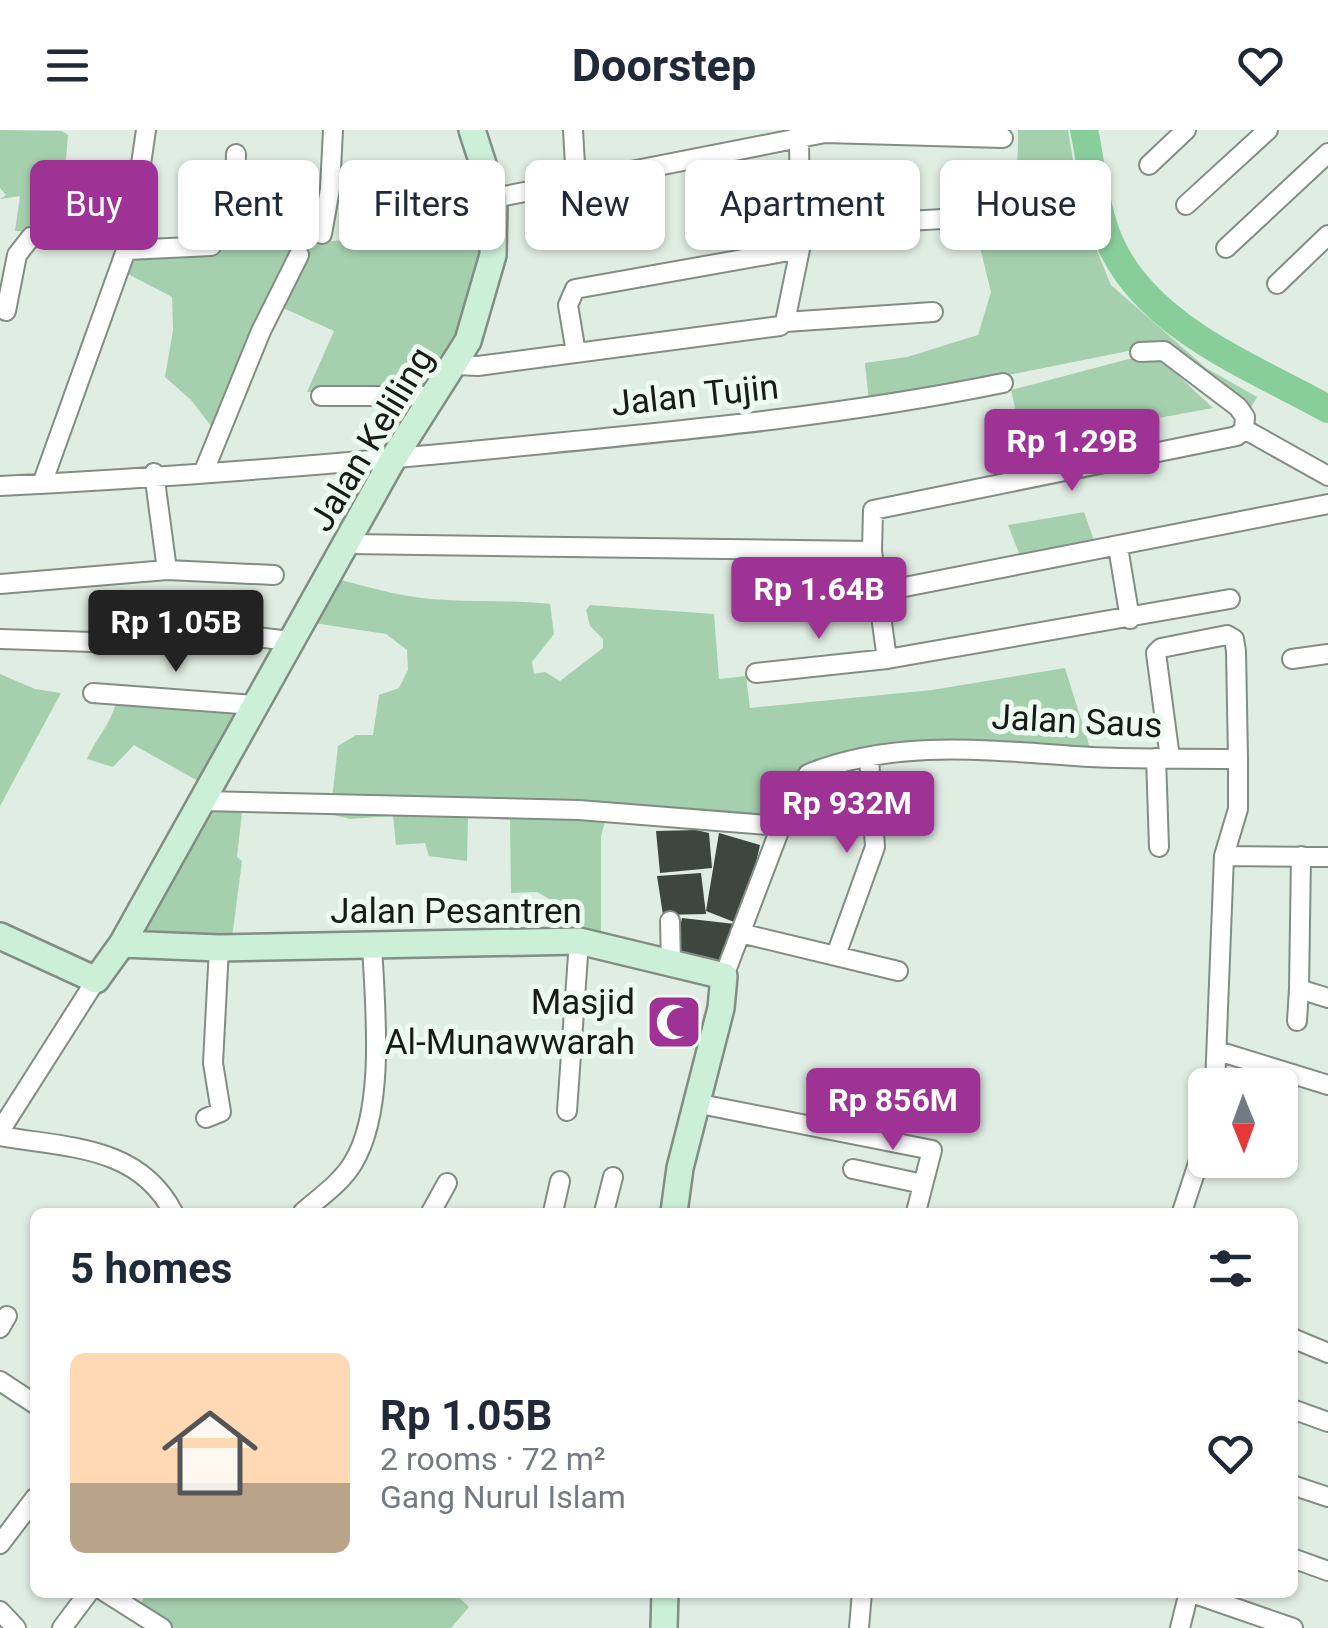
<!DOCTYPE html>
<meta charset="utf-8">
<style>
body{margin:0;font-family:Roboto,sans-serif;background:#f6f6f7;color:#1f2937;height:100vh;display:flex;flex-direction:column;font-size:38px;white-space:nowrap}
*{box-sizing:border-box;margin:0}
p{font-size:32px;color:#747a83}
.icon{flex:none;width:55px;height:55px;fill:none;stroke:currentColor;stroke-width:2;stroke-linecap:round;stroke-linejoin:round}
.map{position:relative;flex:1;overflow:hidden}
.panel{position:absolute;left:30px;top:1078px;width:1268px;height:390px;display:flex;flex-direction:column;background:#fff;border-radius:15px;box-shadow:0 2px 8px #0004}
.panel>*{flex:none}
.guide{position:absolute;left:30px;top:30px;width:1270px;height:90px;display:flex;gap:20px}
.needle{width:65px;rotate:179deg}
.controls{position:absolute;left:1188px;top:938px;display:grid;gap:20px}
.controls a{display:grid;place-items:center;width:110px;height:110px;border-radius:15px;background:#fff;box-shadow:0 2px 8px #0004;font-size:50px}
.price{position:absolute;translate:-50% -85px;padding:0 22px;border-radius:10px;background:#9e3395;color:#fff;font-size:32px;line-height:65px;filter:drop-shadow(0 2px 5px #0008)}
.price::after{content:'';position:absolute;left:50%;top:60px;width:30px;height:22px;margin-left:-15px;background:inherit;clip-path:polygon(0 0,100% 0,50% 100%)}
.price.on{background:#222;color:#fff}
ul{padding:0;list-style:none}
li{display:flex;align-items:center;gap:30px;height:250px;padding:0 40px}
li span{display:grid;place-items:center;flex:none;width:280px;height:200px;border-radius:15px;color:#555}
li>.icon{margin-inline-start:auto}
span .icon{width:120px;height:120px;fill:#fffc;stroke-width:1}
li b{font-size:42px}
h2{display:flex;justify-content:space-between;align-items:center;height:120px;padding:0 40px;font-size:42px}
.chip{padding:0 35px;border-radius:15px;background:#fff;box-shadow:0 2px 8px #0004;font-size:35px;line-height:90px}
.chip.on{background:#9e3395;color:#fff}
header{display:flex;justify-content:space-between;align-items:center;height:130px;padding:0 40px;background:#fff;font-size:45px;font-weight:700}
.map>svg:first-child{display:block}
</style>
<header><svg class="icon" aria-label="menu" viewBox="0 0 24 24"><path d="M4 6h16M4 12h16M4 18h16"/></svg>Doorstep<svg class="icon" aria-label="heart" viewBox="0 0 24 24"><path d="M12 20l-8-8c-3-5 5-10 8-4 3-6 11-1 8 4z"/></svg></header>
<div class="map">
<svg width="1328" height="1498" viewBox="0 0 1328 1498">
<rect width="100%" height="100%" fill="#e0ede3"/>
<path fill="#a5d0ae" d="M0,0L62,1L68,5L65,42L136,39L129,101H15L20,66L0,69L6,65L0,58Z
M1018,0H1068L1082,84L1111,155L1206,238L1257,267L1248,283L1153,216L869,273L865,233L907,227L978,205L991,162L975,97L989,89L992,80L1005,79C1018,53 1018,28 1018,0Z
M488,98L483,147L433,261L307,262L334,201L270,172L215,301L191,270L165,247L173,200L172,167L126,143L130,125L199,126L219,114H297Z
M1148,224L1168,236L1213,278L1023,313L1011,260Z
M1084,382L1096,416L1022,431L1008,395Z
M338,449C374,459 410,469 447,470C482,472 515,470 550,474L554,504L532,532L534,544L545,542L560,551L603,518V509L590,496L586,480L590,475L714,484L719,549L746,546L750,578L932,560L1065,538L1090,618C1015,613 863,604 797,642L777,692L609,678L601,706V809L565,806L558,774L537,762L511,763L510,690L468,687L467,731L429,726L425,713L396,715L393,686L350,689L308,679L332,669L338,616L356,605H373L379,565L399,558L408,540L407,520L386,504L314,493Z
M0,544L35,559L61,563L0,676Z
M116,572L249,578L208,649L198,651L134,615L113,637L87,629C96,608 111,594 116,572Z
M203,678L242,682L237,727L242,731L232,808L149,813L136,801Z
M146,1462H453L469,1477L451,1498H174L140,1476Z"/>
<g fill="none" stroke-linecap="round" stroke-linejoin="round">
<path stroke="#88ce9a" stroke-width="28" d="M1084,0C1092,36 1095,80 1110,113C1148,198 1251,236 1328,279"/>
</g>
<path fill="#3d473f" d="M696,700L709,703L712,738L660,743L656,701Z
M719,703L760,715L753,747L734,792L706,781Z
M701,743L706,784L663,785L657,746Z
M682,788L735,794L721,841L673,829Z"/>
<g fill="none" stroke-linecap="round" stroke-linejoin="round">
<g stroke="#828d84" stroke-width="22">
<path id="street" d="M573,0L576,52
M1149,35L1186,0
M494,68L825,3L1003,8
M235,71L236,24
M1186,75L1268,0
M799,97L961,88
M322,104L330,59L333,0
M1226,118L1328,23
M127,120L211,116L220,73L265,69
M1277,154L1328,105
M6,181L17,125L31,107L130,109
M785,192L933,182
M1140,222L1164,221L1238,277L1245,287L1244,299
M576,223L568,175L575,159L800,119
M457,235L478,236L780,196L785,192L800,119L799,0
M321,266H435
M1244,299L1328,346
M204,341L261,201L299,125
M154,343L167,440
M42,354L130,109L146,0
M0,356C181,347 364,332 544,314C698,299 852,284 1003,253
M349,414L872,421
M1118,417L1130,489
M0,454L167,440L274,445
M879,462L1328,374
M0,509L93,512L192,499L289,511
M887,529L872,421L873,380L1237,306L1244,299
M1292,529L1328,524
M756,543L887,529L1230,469
M93,563L254,575
M1156,628L1159,717
M1170,628L1156,523L1161,518L1227,505L1234,509L1236,521L1238,629
M202,671L579,680L781,696
M1224,726L1328,727
M1301,726L1299,859L1328,868
M670,791L671,833
M740,803L898,841
M836,825L875,717L869,628
M724,846L781,696L808,644C893,609 987,620 1075,626C1129,630 1184,628 1238,629V679L1224,726L1215,955
M1297,891L1299,859
M1218,921L1328,955
M695,973L932,1020L916,1082
M567,981L579,811
M206,988L221,982L213,933L219,818
M0,1001L96,850
M0,1006C67,1018 138,1015 173,1082
M853,1039L923,1054
M303,1082C320,1067 341,1053 353,1033C386,979 375,877 372,815
M431,1082L447,1053
M553,1082L560,1051
M604,1082L613,1047
M1182,1082L1205,1012
M0,1198L7,1186
M1292,1208L1328,1223
M0,1251L35,1274
M1292,1279L1328,1292
M1292,1355L1328,1367
M0,1414L35,1368
M1292,1428L1328,1441
M105,1462L162,1498
M1189,1462L1293,1498
M0,1481L16,1498
M62,1498L89,1462
M859,1498L862,1462
M1180,1498L1189,1462"/>
</g>
<g stroke="#828d84" stroke-width="30">
<path id="secondary" d="M0,806L96,850L122,814L393,329L468,211L493,125L494,68L472,0
M122,814L219,818L579,811L724,846L721,878L680,1038L674,1082
M664,1498L665,1462"/>
</g>
<use href="#street" stroke="#fff" stroke-width="18"/>
<use href="#secondary" stroke="#cbefd7" stroke-width="25"/>
</g>
<defs>
<g id="mosque-square" transform="scale(2.875)"><rect x="-9" y="-9" width="18" height="18" rx="4" fill="#9e3395" stroke="#edfaf0"/><path d="M3.5-4.9A6 6 0 1 0 3.5 4.9A5 5 0 1 1 3.5-4.9Z" fill="#fff"/></g>
</defs>
<g fill-rule="evenodd">
<use href="#mosque-square" x="674" y="892"/>
</g>
<g text-anchor="middle" stroke-width="10" stroke-linejoin="round" paint-order="stroke">
<g font-size="35" fill="#171b18" stroke="#edfaf0">
<text transform="translate(695 265) rotate(-6)" y="12">Jalan Tujin</text>
<text transform="translate(371 309) rotate(-59)" y="12">Jalan Keliling</text>
<text transform="translate(1077 591) rotate(3)" y="12">Jalan Saus</text>
<text x="456" y="793">Jalan Pesantren</text>
</g>
<g font-size="35" fill="#171b18" stroke="#edfaf0" text-anchor="end">
<text x="635" y="884">Masjid<tspan x="635" dy="40">Al-Munawwarah</tspan></text>
</g>
</g>
</svg>
<div class="controls">
<a><svg class="needle" viewBox="-14 -14 28 28"><path d="M0-13l5 13h-10z" fill="#e53935"/><path d="M0 13l5-13h-10z" fill="#747a83"/></svg></a>
</div>
<b class="price" style="left:1072px;top:364px">Rp 1.29B</b>
<b class="price" style="left:819px;top:512px">Rp 1.64B</b>
<b class="price on" style="left:176px;top:545px">Rp 1.05B</b>
<b class="price" style="left:847px;top:726px">Rp 932M</b>
<b class="price" style="left:893px;top:1023px">Rp 856M</b>
<div class="guide">
<a class="chip on">Buy</a>
<a class="chip">Rent</a>
<a class="chip">Filters</a>
<a class="chip">New</a>
<a class="chip">Apartment</a>
<a class="chip">House</a>
</div>
<section class="panel">
<h2>5 homes<svg class="icon" aria-label="filters" viewBox="0 0 24 24"><path d="M4 7h16M4 17h16"/><circle cx="9" cy="7" r="2"/><circle cx="15" cy="17" r="2"/></svg></h2>
<ul>
<li><span style="background:linear-gradient(#ffd9b3 65%,#b9a48a 0)"><svg class="icon" aria-label="home" viewBox="0 0 24 24"><path d="M3 11l9-7 9 7M6 9v11h12V9"/></svg></span><div><b>Rp 1.05B</b><p>2 rooms · 72 m²</p><p>Gang Nurul Islam</p></div><svg class="icon" aria-label="heart" viewBox="0 0 24 24"><path d="M12 20l-8-8c-3-5 5-10 8-4 3-6 11-1 8 4z"/></svg></li>
</ul>
</section>
</div>
